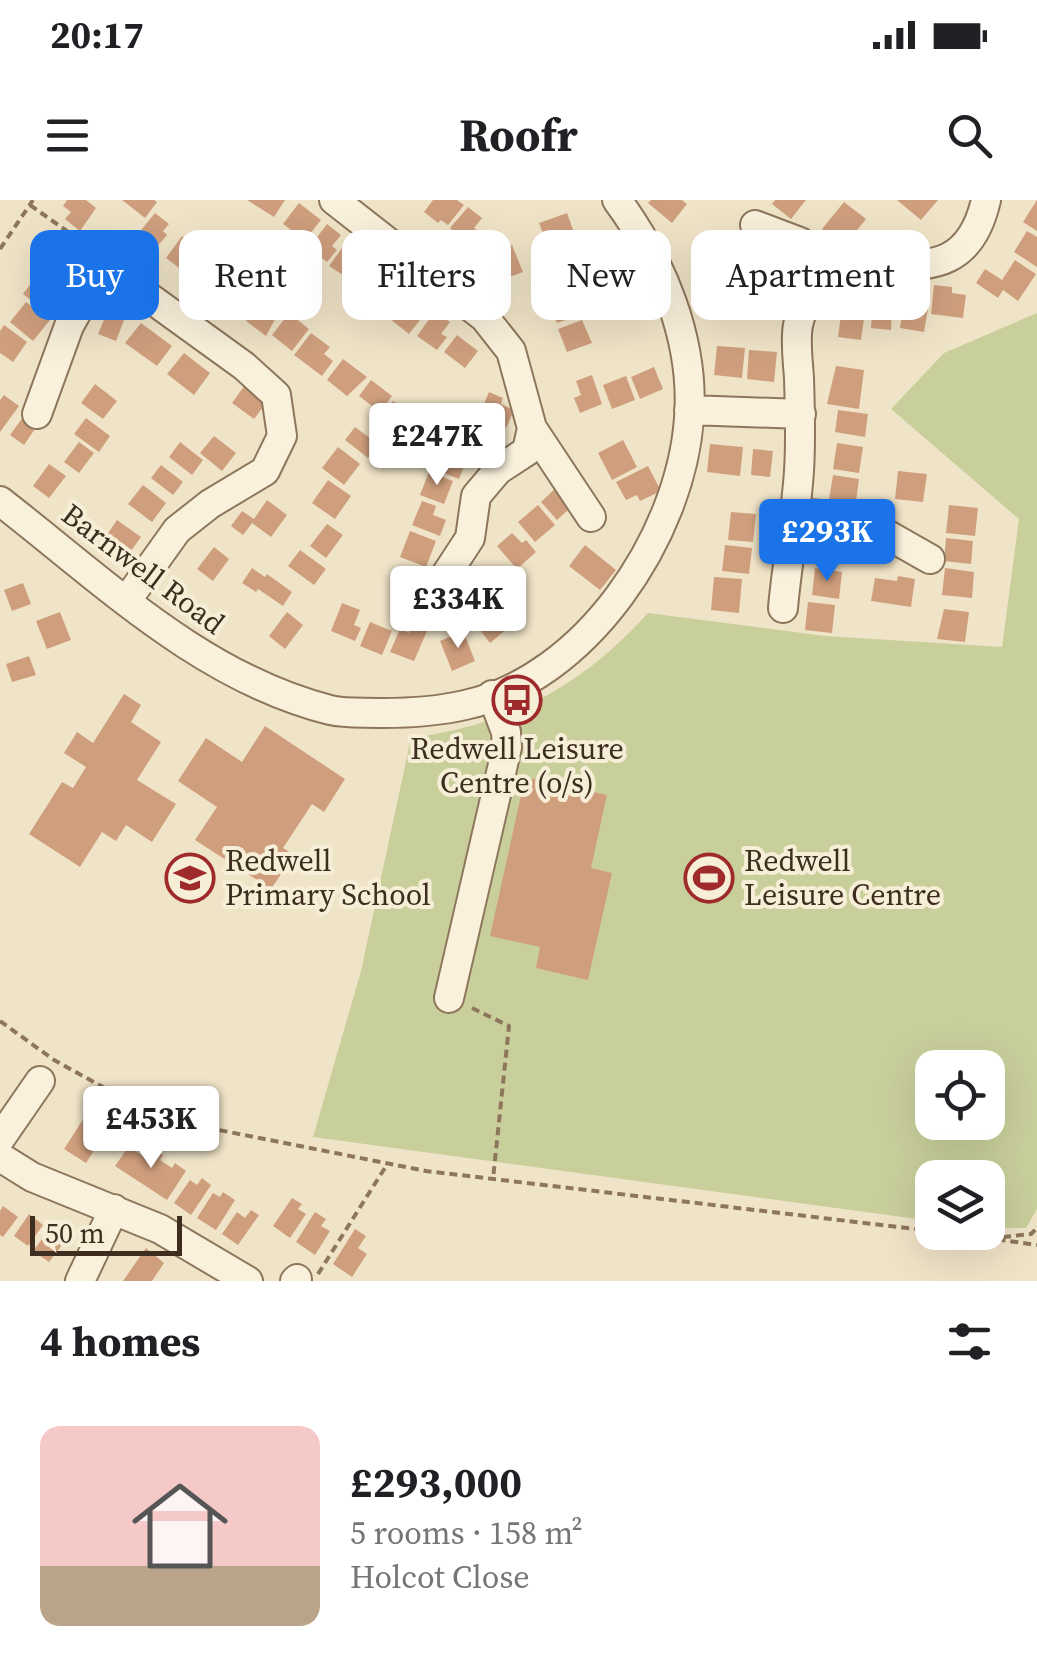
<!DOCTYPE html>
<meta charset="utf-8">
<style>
body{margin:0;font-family:"Source Serif 4",serif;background:#f2f2f2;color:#202124;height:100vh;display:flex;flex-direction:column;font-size:38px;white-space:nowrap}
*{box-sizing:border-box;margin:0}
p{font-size:32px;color:#757577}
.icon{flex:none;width:55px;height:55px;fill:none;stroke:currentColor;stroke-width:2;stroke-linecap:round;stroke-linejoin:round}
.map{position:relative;height:1081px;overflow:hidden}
.details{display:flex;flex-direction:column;background:#fff;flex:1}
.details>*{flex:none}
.hud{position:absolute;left:30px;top:30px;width:978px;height:90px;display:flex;gap:20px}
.tools{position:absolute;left:915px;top:850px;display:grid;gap:20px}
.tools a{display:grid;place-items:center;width:90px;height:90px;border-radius:20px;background:#fff;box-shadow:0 10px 40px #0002;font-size:50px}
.scale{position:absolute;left:30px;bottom:25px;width:152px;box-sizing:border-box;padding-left:10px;border:5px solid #3d2e20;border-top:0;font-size:28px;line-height:35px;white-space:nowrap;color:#3d2e20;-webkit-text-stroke:8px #f7eed8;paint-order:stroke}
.price{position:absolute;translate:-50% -85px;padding:0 22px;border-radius:10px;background:#fff;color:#222;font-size:32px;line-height:65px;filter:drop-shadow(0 2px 5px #0008)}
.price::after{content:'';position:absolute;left:50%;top:60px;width:30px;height:22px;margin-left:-15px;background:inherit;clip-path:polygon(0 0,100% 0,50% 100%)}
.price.selected{background:#1a73e8;color:#fff}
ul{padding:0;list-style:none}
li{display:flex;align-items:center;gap:30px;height:250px;padding:0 40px}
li+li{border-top:2px solid #e0e0e0}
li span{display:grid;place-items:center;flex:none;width:280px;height:200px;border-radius:20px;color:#555}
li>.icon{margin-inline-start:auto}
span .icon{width:120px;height:120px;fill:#fffc;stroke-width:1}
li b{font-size:42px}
h2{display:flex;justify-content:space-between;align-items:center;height:120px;padding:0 40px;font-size:42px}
.tag{padding:0 35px;border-radius:20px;background:#fff;box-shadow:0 10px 40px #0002;font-size:35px;line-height:90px}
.tag.selected{background:#1a73e8;color:#fff}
.status{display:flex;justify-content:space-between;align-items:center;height:70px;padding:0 50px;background:#fff;direction:ltr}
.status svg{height:28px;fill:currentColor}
header{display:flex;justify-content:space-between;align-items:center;height:130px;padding:0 40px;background:#fff;font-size:45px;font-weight:700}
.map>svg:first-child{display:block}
</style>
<div class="status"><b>20:17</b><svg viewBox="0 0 49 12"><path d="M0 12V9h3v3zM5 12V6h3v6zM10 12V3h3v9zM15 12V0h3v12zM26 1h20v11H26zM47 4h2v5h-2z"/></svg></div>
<header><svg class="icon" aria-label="menu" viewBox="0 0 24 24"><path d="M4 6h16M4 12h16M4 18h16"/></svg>Roofr<svg class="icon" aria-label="search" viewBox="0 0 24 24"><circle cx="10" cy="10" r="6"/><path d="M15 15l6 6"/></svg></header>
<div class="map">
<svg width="1037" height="1081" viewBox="0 0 1037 1081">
<rect width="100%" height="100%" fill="#f0e4c8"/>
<path fill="#c9cf9b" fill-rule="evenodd" d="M1037,113V1009L1026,1028H988V978H932V1021L313,937L361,771L411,538C510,524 580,488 648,413L825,436L1002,447L1019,319L891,209L944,153ZM932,868H988V922H932Z"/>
<path fill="#cf9f7d" d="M67,0H86L96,8L80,31L65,19L71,12L63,6Z
M122,0H154L157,2L145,18Z
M247,0H285L274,17Z
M433,0H457L464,5L448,25L441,20L438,23L424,12Z
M651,0H682L687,4L672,23L648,3Z
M775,0H806L791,19L772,4Z
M897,0H938L921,20Z
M1037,0V31L1023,22Z
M844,2L866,19L844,46L822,29Z
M299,3L321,20L305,40L283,24Z
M468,7L482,18L474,28L478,31L466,46L453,36L455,33L450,28Z
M155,13L169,24L163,31L167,35L155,49L137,35Z
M567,13L576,38L549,49L539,23Z
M327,24L341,35L332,46L337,50L327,62L309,48Z
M1027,31L1037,37V67L1014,52Z
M717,32L742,52L725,75L699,55Z
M182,36L211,59L195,80L166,58Z
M58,38L79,54L63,74L42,58Z
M577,42L588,67L560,79L549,54Z
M344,45L363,59L349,79L329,66Z
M512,45L523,72L498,81L493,68L500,66L494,53Z
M217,58L230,68L216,93L200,81Z
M1015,60L1036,74L1018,101L1003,90L998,98L976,83L985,69L1002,80Z
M368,63L381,74L373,83L377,86L369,95L352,82Z
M741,63L764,78L744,101L724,82Z
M45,65L67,82L44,110L23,94Z
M776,69L796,85L778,108L757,92Z
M627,74L638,101L612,111L601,84Z
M230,82L249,97L252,94L258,98L246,114L242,111L238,116L217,99Z
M934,85L952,87V93L966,95L963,118L931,114Z
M385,86L423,116L409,134L371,104Z
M571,91L580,115L557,123L549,99Z
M264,98L280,110L266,136L246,121Z
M26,102L50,120L33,141L10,122Z
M873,103L892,104L891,130L871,128Z
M903,105L928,109L924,132L900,128Z
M109,108L126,115L116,141L98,134Z
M842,108L865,112L861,140L838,137Z
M435,111L450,122L441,134L447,137L437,150L417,136Z
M289,113L309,129L292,151L272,135Z
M582,120L592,143L567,152L558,129Z
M141,123L172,146L157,166L125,143Z
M4,125L27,142L13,162L0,153V131Z
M311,133L330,147L324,154L333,161L322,176L294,155Z
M457,135L478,151L465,168L444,152Z
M717,146L745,148L742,178L714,175Z
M749,150L777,152L774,182L747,179Z
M184,153L210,173L194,195L167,174Z
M343,159L367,177L347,196L327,180Z
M836,166L864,170L859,209L827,204Z
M654,167L663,189L640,199L631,177Z
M592,175L602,204L580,213L574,198L581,195L576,181Z
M626,176L635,200L612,209L603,185Z
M371,180L392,196L380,212L359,196Z
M95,184L117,201L103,219L81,203Z
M245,185L267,202L254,219L232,203Z
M489,192L503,198L501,204L514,210L506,228L479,216Z
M4,195L19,206L0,232V200Z
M393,201L417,217L405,236L381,219Z
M838,210L868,214L865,237L835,232Z
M26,213L39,223L24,245L10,235Z
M86,218L110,236L99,252L74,234Z
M468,218L495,229L485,254L457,244Z
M355,227L378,244L368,258L345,240Z
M214,236L236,253L222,271L200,253Z
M623,240L637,267L612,280L598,253Z
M79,242L94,253L79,273L64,262Z
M180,242L203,260L192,275L169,257Z
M441,243L457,249L454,256L466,261L459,279L431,268Z
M837,243L863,247L859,273L833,269Z
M710,244L743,247L740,276L707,272Z
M338,247L360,264L344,285L322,268Z
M753,249L773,251L770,277L751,275Z
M49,264L66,276L49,298L33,286Z
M161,265L183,282L173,295L151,278Z
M648,266L661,291L640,301L637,295L626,300L616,282Z
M898,271L927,274L923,302L895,299Z
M429,272L453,281L444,304L420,295Z
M833,275L859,279L855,309L828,306Z
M328,280L351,296L335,319L312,303Z
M143,285L166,303L152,322L128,304Z
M559,285L576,303L557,320L541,302Z
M267,300L287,315L271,337L252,323L243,335L231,326L242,311L254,319Z
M422,301L436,306L433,315L446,320L440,336L412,325Z
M538,305L555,325L535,342L518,322Z
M949,305L978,308L975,336L946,333Z
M731,312L756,314L753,342L728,340Z
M117,320L141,337L128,355L104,339Z
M327,324L343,335L326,358L310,346Z
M410,331L436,341L426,367L400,357Z
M512,333L522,343L526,340L536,352L517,369L497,346Z
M823,335L850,338L848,364L821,362Z
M946,338L973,341L971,364L944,361Z
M585,345L616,370L600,390L569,366Z
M725,345L752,348L749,374L722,371Z
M214,347L229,359L213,381L197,369Z
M300,350L326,369L314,385L288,366Z
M507,367L524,388L502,406L485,385Z
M252,368L265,377L267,374L292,392L283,406L258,389L256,392L242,383Z
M815,368L842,372L839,399L812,395Z
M945,368L974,372L972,398L942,395Z
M898,376L915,379L911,407L871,401L875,378L897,381Z
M714,377L742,379L739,413L711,410Z
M23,383L31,404L12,411L4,390Z
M491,401L508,428L490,443L471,418Z
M808,402L835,405L832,433L805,430Z
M342,403L360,410L354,425L361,428L355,441L331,431Z
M944,409L969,412L965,442L937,439Z
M60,412L71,440L47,449L36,421Z
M287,412L303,425L285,449L269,436Z
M370,422L392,431L382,455L360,446Z
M412,425L427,431L414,461L390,452L400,429L409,433Z
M463,431L475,461L452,471L440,441Z
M29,456L36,475L12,482L6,464Z
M124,494L141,505L131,522L161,542L137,580L176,604L152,642L126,625L116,641L102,632L80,667L29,634L62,582L73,588L86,567L64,553L77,532L93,543Z
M265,526L345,579L324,612L312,604L283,648L294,655L271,689L195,640L217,607L178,581L206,538L242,562Z
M525,577L607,595L591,668L612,673L588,780L536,768L540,747L490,736Z
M91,907L113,921L86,963L64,949Z
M129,946L145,958L153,948L163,955L160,960L172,968L175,963L186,971L167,1000L115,966Z
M202,978L211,985L191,1015L174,1003L190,980L197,985Z
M223,992L235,1000L216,1030L197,1018L213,993L220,997Z
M292,998L302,1004L298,1009L306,1014L290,1038L273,1026Z
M3,1006L18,1017L3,1037L0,1035V1011Z
M251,1010L259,1015L238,1045L222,1034L237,1012L245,1018Z
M315,1012L326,1019L321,1026L330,1031L315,1055L296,1042Z
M29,1014L43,1025L28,1046L14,1036Z
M355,1029L366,1036L358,1048L367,1054L352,1077L333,1064Z
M49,1030L65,1041L49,1062L33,1051Z
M146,1048L164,1063L152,1081H123Z"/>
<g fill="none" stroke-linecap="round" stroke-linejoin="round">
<g stroke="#8d765c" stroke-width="32">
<path id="minor" d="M334,0L485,118L511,151L532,228L527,251L498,270L476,296L470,338L436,390
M755,25L800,42L831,74
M102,54L119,84
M689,210L801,214
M37,214L69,126L87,94L119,84L150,98L244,166L276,195L282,236L265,271L210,304L177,330L127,400
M532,228L591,317
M0,301C102,380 202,478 330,510C346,514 366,512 383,513C410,513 439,511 465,505C586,479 681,336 689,218C695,141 662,61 617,0
M796,313L858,318L930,359
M783,408C787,362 796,317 799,271C801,240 800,209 799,178C798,162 795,141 798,125C800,116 805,104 810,97C857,25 959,117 986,0
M449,798L507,547L506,532L492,495
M0,939L40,881
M0,957L32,977L160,1029L248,1081
M80,1081L114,1009
M295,1081L297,1079"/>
</g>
<path stroke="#8d765c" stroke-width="4" stroke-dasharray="8 5" stroke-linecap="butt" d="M30,5L81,41
M0,49L33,0
M472,808L509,826L493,979
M0,821L54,860L110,891L214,929L426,971L932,1031
M946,1032L1037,1045
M1003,1037L1031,1034L1037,1028
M318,1074L388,963"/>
<use href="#minor" stroke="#faf1dc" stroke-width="28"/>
</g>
<defs>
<g id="bus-ring" transform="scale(2.5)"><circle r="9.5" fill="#f7eed8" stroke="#9e2a2b" stroke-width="1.5"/><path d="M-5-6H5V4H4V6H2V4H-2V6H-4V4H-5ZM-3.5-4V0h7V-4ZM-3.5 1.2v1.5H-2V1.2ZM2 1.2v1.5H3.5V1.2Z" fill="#9e2a2b"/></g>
<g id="school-ring" transform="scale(2.5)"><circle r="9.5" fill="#f7eed8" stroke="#9e2a2b" stroke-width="1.5"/><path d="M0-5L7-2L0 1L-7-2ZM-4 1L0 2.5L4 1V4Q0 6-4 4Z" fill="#9e2a2b"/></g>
<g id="stadium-ring" transform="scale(2.5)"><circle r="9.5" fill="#f7eed8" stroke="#9e2a2b" stroke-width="1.5"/><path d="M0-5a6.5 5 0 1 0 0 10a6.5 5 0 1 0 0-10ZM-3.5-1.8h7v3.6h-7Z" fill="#9e2a2b"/></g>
</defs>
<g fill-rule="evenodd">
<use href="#bus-ring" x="517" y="500"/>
<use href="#school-ring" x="190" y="678"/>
<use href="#stadium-ring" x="709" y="678"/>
</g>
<g text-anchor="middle" stroke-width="8" stroke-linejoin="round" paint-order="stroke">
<g font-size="30" fill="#3d2e20" stroke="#f7eed8">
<text transform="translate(143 369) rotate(37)" y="10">Barnwell Road</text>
</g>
<g font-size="30" fill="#3d2e20" stroke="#f7eed8" text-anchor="start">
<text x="517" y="559" text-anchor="middle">Redwell Leisure<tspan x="517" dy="34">Centre (o/s)</tspan></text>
<text x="225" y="671">Redwell<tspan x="225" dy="34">Primary School</tspan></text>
<text x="744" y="671">Redwell<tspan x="744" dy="34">Leisure Centre</tspan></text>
</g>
</g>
</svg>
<div class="tools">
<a><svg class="icon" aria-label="locate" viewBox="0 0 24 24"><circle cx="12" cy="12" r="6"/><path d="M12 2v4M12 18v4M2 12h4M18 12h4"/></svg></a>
<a><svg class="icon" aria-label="layers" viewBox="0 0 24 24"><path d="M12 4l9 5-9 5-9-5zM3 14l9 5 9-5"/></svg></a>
</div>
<div class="scale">50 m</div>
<b class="price" style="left:437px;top:288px">£247K</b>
<b class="price selected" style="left:827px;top:384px">£293K</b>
<b class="price" style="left:458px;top:451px">£334K</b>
<b class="price" style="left:151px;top:971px">£453K</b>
<div class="hud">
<a class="tag selected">Buy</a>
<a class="tag">Rent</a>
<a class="tag">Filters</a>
<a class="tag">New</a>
<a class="tag">Apartment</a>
</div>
</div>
<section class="details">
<h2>4 homes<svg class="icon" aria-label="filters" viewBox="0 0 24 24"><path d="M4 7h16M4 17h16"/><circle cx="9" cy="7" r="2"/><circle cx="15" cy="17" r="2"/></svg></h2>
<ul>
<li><span style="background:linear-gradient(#f6c9c9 70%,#b9a48a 0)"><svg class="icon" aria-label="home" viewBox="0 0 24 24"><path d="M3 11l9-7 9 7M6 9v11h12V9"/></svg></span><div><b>£293,000</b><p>5 rooms · 158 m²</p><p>Holcot Close</p></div></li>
</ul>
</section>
